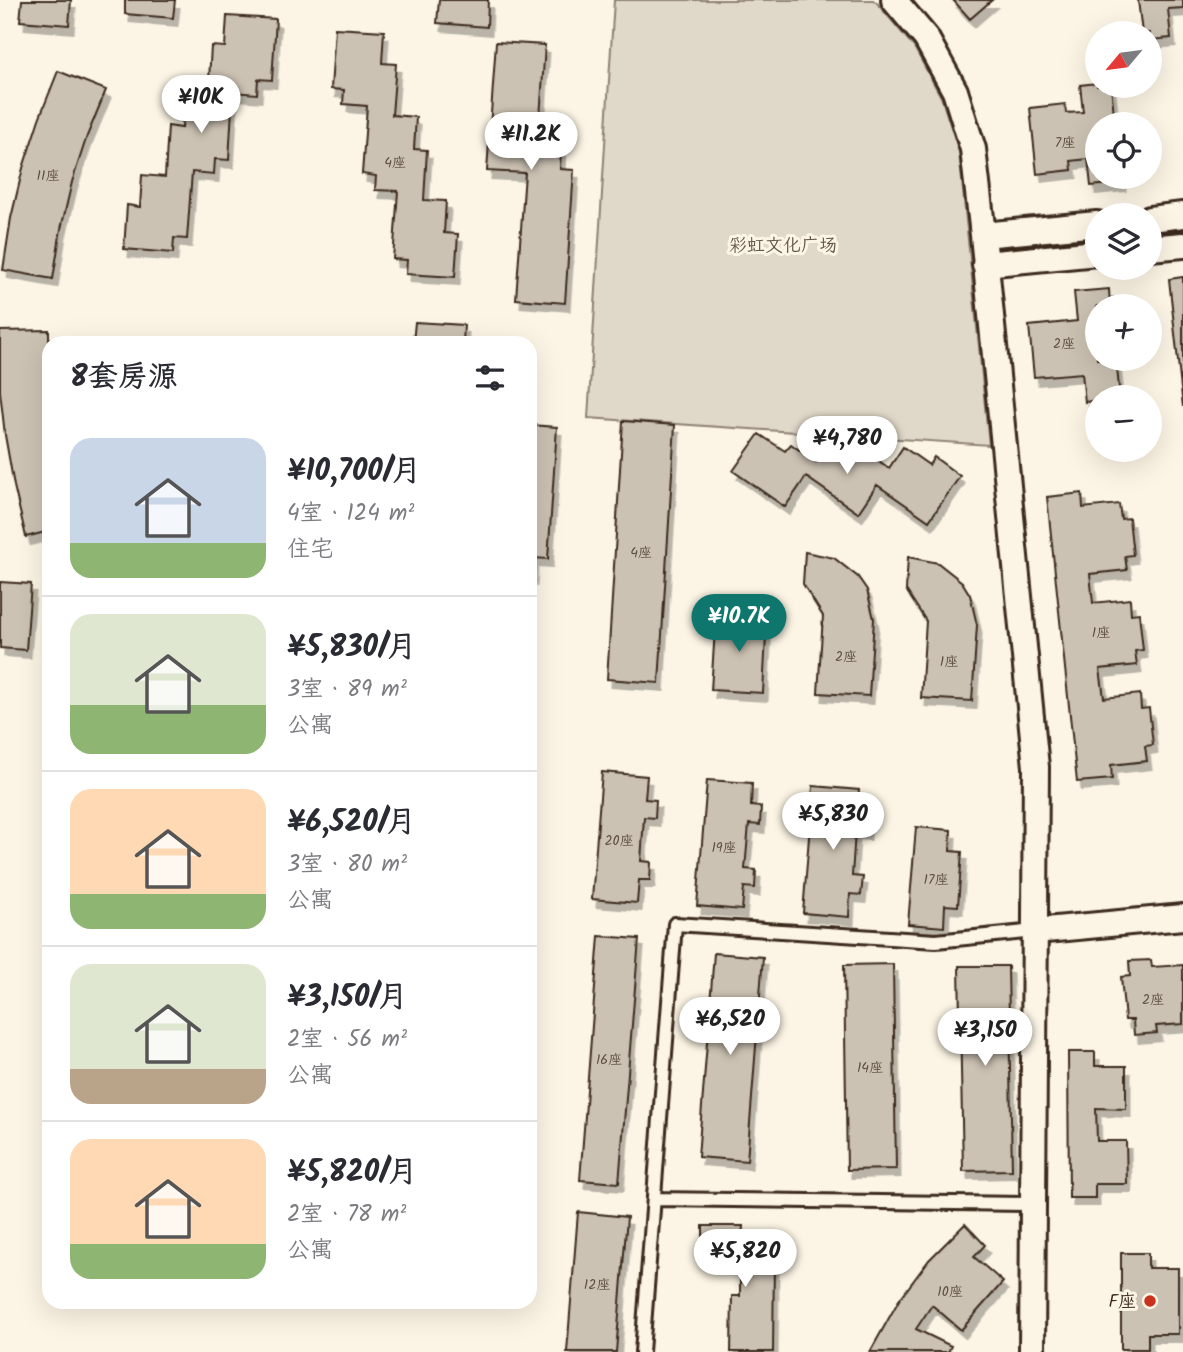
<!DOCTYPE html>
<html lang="zh">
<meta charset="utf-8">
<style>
body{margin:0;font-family:Kalam,"LXGW WenKai TC",sans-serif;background:#f7f7f7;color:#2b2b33;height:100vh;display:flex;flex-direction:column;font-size:26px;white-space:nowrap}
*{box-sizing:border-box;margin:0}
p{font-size:23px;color:#7c7c81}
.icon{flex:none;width:38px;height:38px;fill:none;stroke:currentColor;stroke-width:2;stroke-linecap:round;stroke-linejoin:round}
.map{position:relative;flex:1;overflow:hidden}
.side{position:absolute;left:42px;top:336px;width:495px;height:973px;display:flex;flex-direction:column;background:#fff;border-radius:21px;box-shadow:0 7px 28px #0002}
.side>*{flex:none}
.needle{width:46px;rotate:241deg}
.controls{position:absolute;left:1085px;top:21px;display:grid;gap:14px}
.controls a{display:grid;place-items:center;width:77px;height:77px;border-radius:50%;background:#fff;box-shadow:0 7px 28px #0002;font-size:35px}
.price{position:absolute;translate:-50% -60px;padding:0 16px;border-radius:24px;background:#fff;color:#222;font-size:23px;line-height:46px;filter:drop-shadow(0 2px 4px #0008)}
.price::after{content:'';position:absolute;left:50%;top:42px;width:21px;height:16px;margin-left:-10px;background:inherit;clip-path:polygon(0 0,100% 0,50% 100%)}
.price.current{background:#0f766e;color:#fff}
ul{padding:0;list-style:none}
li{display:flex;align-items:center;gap:21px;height:175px;padding:0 28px}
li+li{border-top:2px solid #e1e1e2}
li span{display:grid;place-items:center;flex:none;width:196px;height:140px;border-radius:21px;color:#555}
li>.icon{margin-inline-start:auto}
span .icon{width:84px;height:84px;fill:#fffc;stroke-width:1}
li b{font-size:30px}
h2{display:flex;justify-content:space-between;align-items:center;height:84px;padding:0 28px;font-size:30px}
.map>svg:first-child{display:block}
</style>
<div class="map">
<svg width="1183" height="1352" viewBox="0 0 1183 1352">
<defs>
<filter id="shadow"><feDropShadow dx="4.5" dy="8" stdDeviation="0" flood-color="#0004"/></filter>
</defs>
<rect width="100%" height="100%" fill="#fcf5e5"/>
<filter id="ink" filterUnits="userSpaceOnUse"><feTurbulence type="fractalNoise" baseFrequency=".0143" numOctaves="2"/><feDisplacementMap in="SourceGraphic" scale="14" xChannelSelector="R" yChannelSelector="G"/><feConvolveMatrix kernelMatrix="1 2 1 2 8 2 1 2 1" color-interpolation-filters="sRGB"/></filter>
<g filter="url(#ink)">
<path fill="#e0d8c8" stroke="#8e8173" stroke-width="2" d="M614,0H873L877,3L914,47L941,97L959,152L989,445L588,418Z"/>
<path fill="#ccc2b3" stroke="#3b2a1e" stroke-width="2" filter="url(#shadow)" d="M22,0H71L69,25L20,21Z
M125,0H175L173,18L125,14Z
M439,0H488L487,27L437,23Z
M953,0H992L970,19Z
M1138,0H1183V8L1168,9L1171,38L1150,40V33H1142Z
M227,16L276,19L272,80L258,79L257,94L233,92L229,160L215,159L214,174L192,172L187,239L174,238L173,253L124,249L127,205L140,207L142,175L165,177L168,126L182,128L184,95L208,97L211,46L225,47Z
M335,28L384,31L382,63L396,64L392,115L416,117L414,149L427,150L424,200L446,201L444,233L458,234L455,277L406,274L407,260L393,259L398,191L375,190L376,176L362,174L367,106L343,104L344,90L331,89Z
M496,42L545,45L538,147L561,149L560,169L574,170L565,303L516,299L525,173L487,171Z
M58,71L106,90L87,136L72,182L61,229L53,279L3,270L11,218L23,168L39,119Z
M1097,83V86H1111L1115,124H1097V177H1121V183L1091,186L1088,159L1071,161L1072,170L1037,174L1030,108L1065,104L1066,113L1083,112L1080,85Z
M1183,277V407L1169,279Z
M1109,289L1110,306H1097V359H1116L1120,397H1097V400L1085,402L1082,373L1034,377L1029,326L1077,321L1074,292Z
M415,322L464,325L463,343H413Z
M49,330V531L26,537L14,486L5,435L0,391V331Z
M623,421L675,425L659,683L607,679Z
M530,425L557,427L548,559L533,558L532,579Z
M759,434L785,451L791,444L816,462L832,439L858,457L863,450L889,468L903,447L929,465L934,457L960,476L929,521L877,485L858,513L806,477L785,507L733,471Z
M1082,493L1083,508L1119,504L1121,519L1129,518L1133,555L1125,556L1127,570L1090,574L1093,603L1130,599L1131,614L1139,613L1143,650L1135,651L1137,665L1100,669L1104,698L1140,694L1141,709L1149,708L1153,745L1145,746L1147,761L1111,765L1112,779L1077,782L1047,497Z
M805,552L834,558L858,577L867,590L874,619L869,696L818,693L823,616L803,584Z
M908,557L938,563L962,582L970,595L977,625L972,701L921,698L926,621L906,590Z
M0,582L31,584L26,650L0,648Z
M716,614L767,617L763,693L711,690Z
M602,772L647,776L645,799L656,800L655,818L644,817L641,861L651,862L650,880H639L637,903L592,899Z
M707,780L752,783L751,806L761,807L760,825L749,824L745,869L756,870L755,888L744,887L742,910L697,906Z
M813,786L859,790L857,813L867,814L866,832L855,831L852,876L863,877L861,895L850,894L849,917L803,913Z
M916,827L951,830L950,851L962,852L958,906L945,905L944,927L908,924Z
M599,936L639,939L619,1183L580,1180Z
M714,953L763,957L747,1161L698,1157Z
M1151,960L1152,967L1183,965V1024L1156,1026L1157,1033L1134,1035L1133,1020H1125L1121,977L1130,976L1129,961Z
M893,964L896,1169L847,1170L844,965Z
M959,966H1008L1012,1170L963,1171Z
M1068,1052H1095V1066H1126V1109L1096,1108L1097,1141H1126L1127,1184H1095V1198H1069Z
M578,1212L627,1217L616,1352H567Z
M965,1224L985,1245L974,1257L1003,1282L961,1330L932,1305L916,1329L951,1346L948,1352H870L899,1300L929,1260Z
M703,1226H743L742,1240L762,1261L774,1262L773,1352H731L732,1296H740V1273L730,1262H703Z
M1121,1253H1148V1268H1178V1334H1148V1349H1121Z"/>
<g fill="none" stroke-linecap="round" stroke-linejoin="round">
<g stroke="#3b2a1e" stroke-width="18">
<path id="service" d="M654,1199L1033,1204
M642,1352L675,924L936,941L1035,931"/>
</g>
<g stroke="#3b2a1e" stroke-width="30">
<path id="minor" d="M894,0L926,38L955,91L973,149L983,235L1036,767L1032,1352
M1150,219L1183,215
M983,235L1097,224
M1150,248L1183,245
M985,264L1097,253
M1035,931L1183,917"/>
</g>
<use href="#service" stroke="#fcf5e5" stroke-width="12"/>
<use href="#minor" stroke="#fcf5e5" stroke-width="24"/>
</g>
</g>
<circle fill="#c8321e" stroke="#fcf5e5" stroke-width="2.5" cx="1150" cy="1301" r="7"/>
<g text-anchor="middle" stroke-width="6" stroke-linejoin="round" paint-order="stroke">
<g font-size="14" fill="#5f5043">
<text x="1065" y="147">7座</text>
<text x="395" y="167">4座</text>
<text x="48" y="180">11座</text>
<text x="1064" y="348">2座</text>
<text x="641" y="557">4座</text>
<text x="1101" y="637">1座</text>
<text x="846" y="661">2座</text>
<text x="949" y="666">1座</text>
<text x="619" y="845">20座</text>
<text x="724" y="852">19座</text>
<text x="936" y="884">17座</text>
<text x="1153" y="1004">2座</text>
<text x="609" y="1064">16座</text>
<text x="870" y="1072">14座</text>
<text x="597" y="1289">12座</text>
<text x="950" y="1296">10座</text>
</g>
<g font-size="18" fill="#645648" stroke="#fcf5e5">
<text x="783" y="251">彩虹文化广场</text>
</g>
<g font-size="18" fill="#3b2a1e" stroke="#fcf5e5" text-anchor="end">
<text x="1136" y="1307">F座</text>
</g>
</g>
</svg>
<div class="controls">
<a><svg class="needle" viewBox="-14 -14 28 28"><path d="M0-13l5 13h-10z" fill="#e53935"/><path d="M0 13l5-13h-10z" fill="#7c7c81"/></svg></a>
<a><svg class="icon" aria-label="locate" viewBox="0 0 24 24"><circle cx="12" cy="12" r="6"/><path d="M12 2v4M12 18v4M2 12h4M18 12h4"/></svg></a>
<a><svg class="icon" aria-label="layers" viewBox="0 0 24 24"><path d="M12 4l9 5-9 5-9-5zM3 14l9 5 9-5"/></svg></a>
<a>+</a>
<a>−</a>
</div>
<b class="price" style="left:201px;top:135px">¥10K</b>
<b class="price" style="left:531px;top:172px">¥11.2K</b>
<b class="price" style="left:847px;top:476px">¥4,780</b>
<b class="price current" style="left:739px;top:654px">¥10.7K</b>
<b class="price" style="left:833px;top:852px">¥5,830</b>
<b class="price" style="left:730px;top:1057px">¥6,520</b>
<b class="price" style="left:985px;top:1068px">¥3,150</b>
<b class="price" style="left:745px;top:1289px">¥5,820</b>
<section class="side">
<h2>8套房源<svg class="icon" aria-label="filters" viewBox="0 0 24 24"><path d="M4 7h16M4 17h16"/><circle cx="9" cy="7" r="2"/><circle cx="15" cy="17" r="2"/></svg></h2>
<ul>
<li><span style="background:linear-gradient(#c9d6e8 75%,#8fb573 0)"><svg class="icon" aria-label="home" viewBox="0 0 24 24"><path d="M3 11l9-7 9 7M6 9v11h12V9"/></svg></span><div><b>¥10,700/月</b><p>4室 · 124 m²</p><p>住宅</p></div></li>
<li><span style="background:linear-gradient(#dfe7d0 65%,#8fb573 0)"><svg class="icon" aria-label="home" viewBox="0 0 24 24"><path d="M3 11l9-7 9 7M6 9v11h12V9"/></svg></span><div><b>¥5,830/月</b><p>3室 · 89 m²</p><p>公寓</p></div></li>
<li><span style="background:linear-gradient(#ffd9b3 75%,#8fb573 0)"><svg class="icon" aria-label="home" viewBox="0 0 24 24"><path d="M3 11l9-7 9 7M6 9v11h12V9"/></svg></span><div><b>¥6,520/月</b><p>3室 · 80 m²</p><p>公寓</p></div></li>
<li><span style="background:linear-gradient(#dfe7d0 75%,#b9a48a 0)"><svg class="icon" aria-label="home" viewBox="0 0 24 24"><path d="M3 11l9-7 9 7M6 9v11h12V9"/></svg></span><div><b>¥3,150/月</b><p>2室 · 56 m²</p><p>公寓</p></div></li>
<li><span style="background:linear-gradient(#ffd9b3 75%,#8fb573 0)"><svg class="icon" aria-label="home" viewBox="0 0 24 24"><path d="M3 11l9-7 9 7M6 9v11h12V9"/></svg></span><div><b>¥5,820/月</b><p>2室 · 78 m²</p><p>公寓</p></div></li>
</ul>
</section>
</div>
